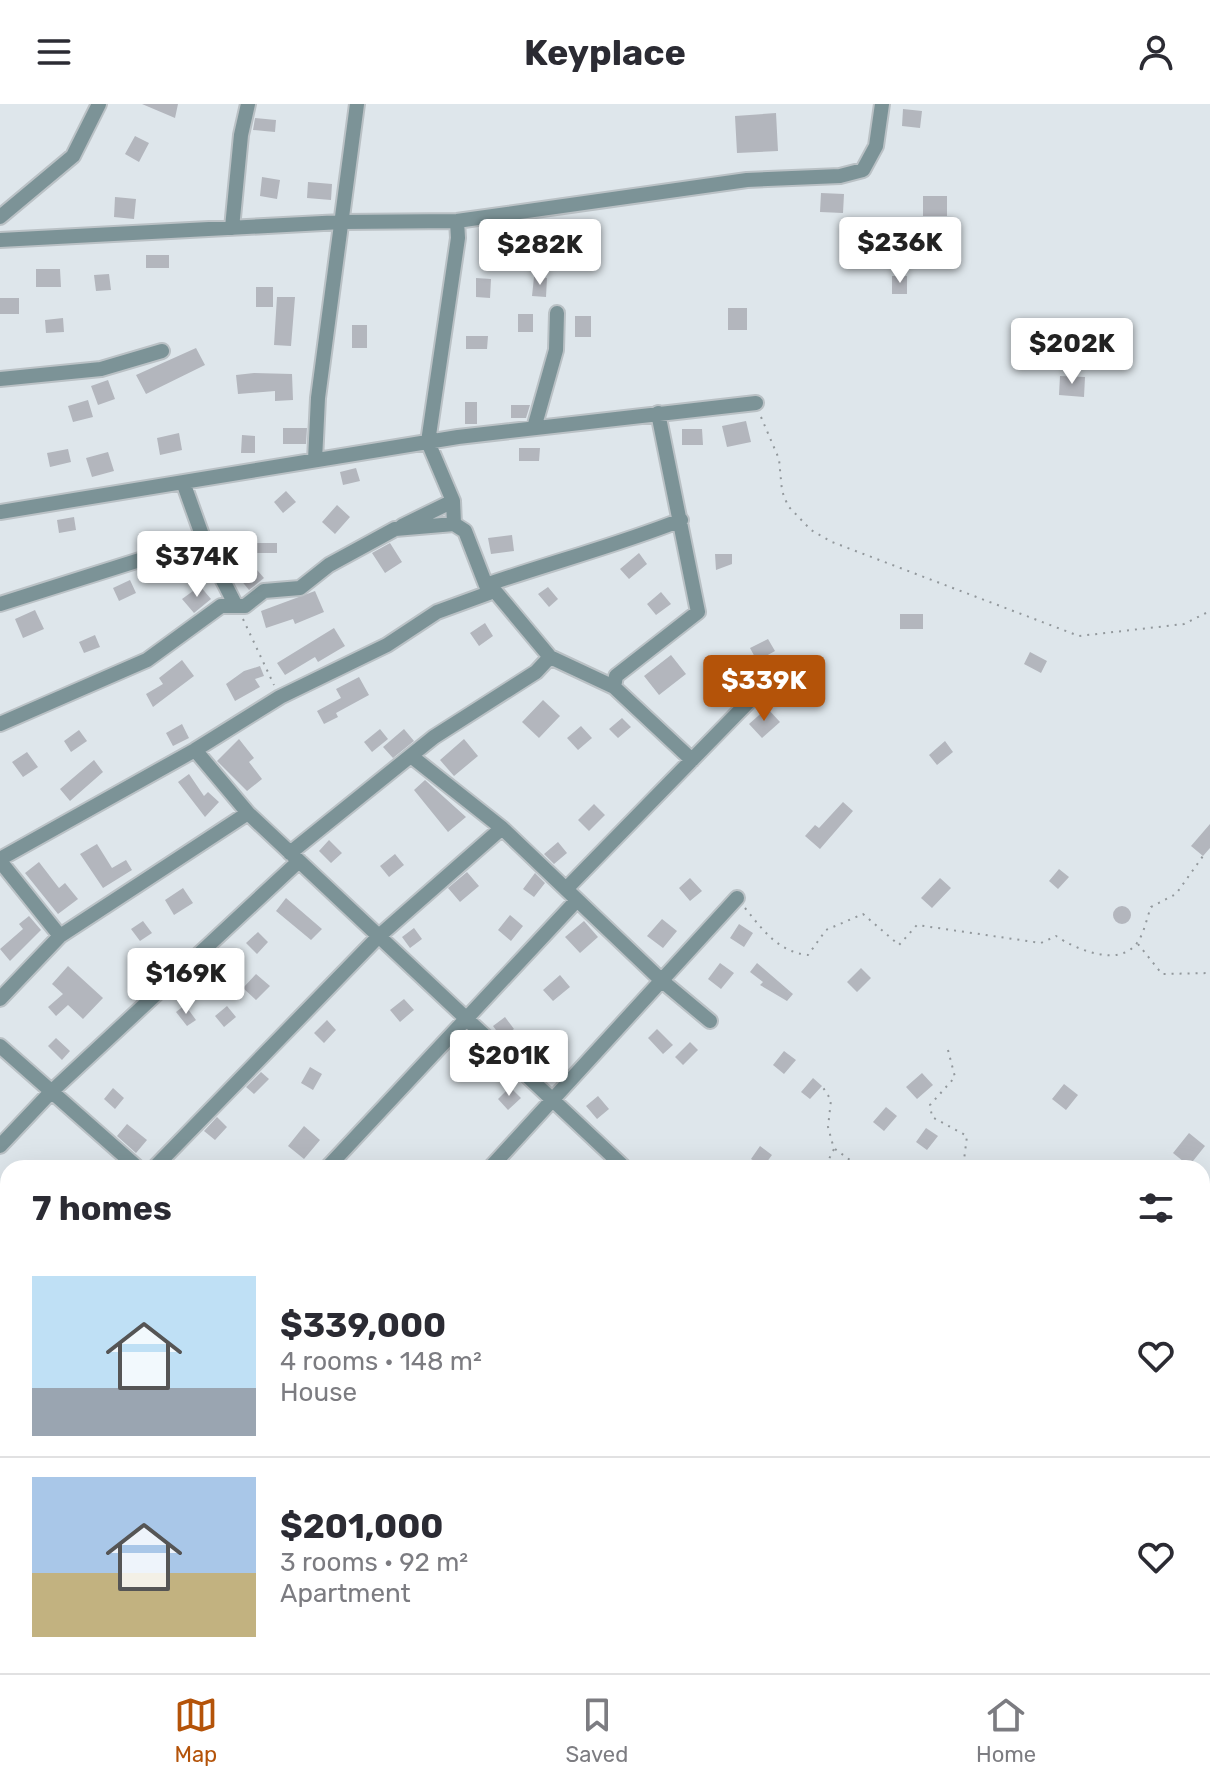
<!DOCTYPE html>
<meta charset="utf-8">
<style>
body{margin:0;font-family:Rubik,sans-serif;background:#f2f2f3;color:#2b2b33;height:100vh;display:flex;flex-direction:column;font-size:30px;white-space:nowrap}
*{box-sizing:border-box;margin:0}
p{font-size:26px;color:#7c7c81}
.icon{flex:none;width:44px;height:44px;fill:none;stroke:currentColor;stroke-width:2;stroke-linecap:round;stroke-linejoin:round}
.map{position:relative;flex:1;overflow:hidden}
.details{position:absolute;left:0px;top:1056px;width:1210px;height:514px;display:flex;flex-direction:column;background:#fff;border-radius:24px 24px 0 0;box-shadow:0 8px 32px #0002}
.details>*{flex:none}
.price{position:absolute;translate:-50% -68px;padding:0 18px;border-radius:8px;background:#fff;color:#222;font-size:26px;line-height:52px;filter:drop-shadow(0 2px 4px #0008)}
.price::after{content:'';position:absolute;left:50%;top:48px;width:24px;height:18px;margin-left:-12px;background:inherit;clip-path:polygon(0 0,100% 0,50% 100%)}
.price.current{background:#b45309;color:#fff}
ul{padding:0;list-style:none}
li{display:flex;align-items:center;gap:24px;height:200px;padding:0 32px}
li+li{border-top:2px solid #e1e1e2}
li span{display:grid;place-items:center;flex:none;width:224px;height:160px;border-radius:0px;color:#555}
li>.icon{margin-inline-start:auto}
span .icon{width:96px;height:96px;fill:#fffc;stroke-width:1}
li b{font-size:34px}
h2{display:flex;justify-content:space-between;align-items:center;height:96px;padding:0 32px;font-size:34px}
header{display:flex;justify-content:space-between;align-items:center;height:104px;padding:0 32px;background:#fff;font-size:36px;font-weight:700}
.menu{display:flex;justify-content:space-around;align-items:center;height:112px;border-top:2px solid #e1e1e2;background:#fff;font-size:22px;color:#7c7c81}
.menu a{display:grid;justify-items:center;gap:4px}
.menu .current{color:#b45309}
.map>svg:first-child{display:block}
</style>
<header><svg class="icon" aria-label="menu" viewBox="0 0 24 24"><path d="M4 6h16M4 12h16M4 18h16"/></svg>Keyplace<svg class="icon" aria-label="person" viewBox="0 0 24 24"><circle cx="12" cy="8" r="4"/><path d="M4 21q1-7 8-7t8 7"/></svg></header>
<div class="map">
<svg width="1210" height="1569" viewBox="0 0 1210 1569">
<rect width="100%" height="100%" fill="#dee6eb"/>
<path fill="#b3b6bd" d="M142,0H178L175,14Z
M903,5L922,7L920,24L902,22Z
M776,9L778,47L737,49L735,12Z
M255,14L276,16L275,28L253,26Z
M135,32L149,39L139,58L125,50Z
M262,73L280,76L277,95L260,92Z
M308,78L332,80L331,96L307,94Z
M821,89L844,90L843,109L820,108Z
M923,92H947V112H923Z
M115,93L136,95L134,115L114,113Z
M911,133L912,151L897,152L896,134Z
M146,151H169V164H146Z
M36,165H60L61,183H36Z
M109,170L111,186L96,187L94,171Z
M892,172H907V190H892Z
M534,173L547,174L546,193L532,192Z
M476,174L491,175L490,194L476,193Z
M256,183H273V203H256Z
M277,193H295L291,242L274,241Z
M0,194H19V210H0Z
M728,204H747V226H728Z
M518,210H533V228H518Z
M575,212H591V233H575Z
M63,214L64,228L46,229L45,216Z
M352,221H367V244H352Z
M466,232H488L487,245H466Z
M196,244L205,261L146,290L136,271Z
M254,269L292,270L293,296L275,297V287L238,290L236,271Z
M1060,272L1085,273L1084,293L1059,291Z
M108,276L115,295L98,301L91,282Z
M88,296L93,313L73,318L68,302Z
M465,298H477V320H465Z
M511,301H530L526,314H511Z
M746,317L751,338L727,343L722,322Z
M283,324H307L306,340H283Z
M682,325H702L703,341H682Z
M179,329L182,346L160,351L157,334Z
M242,331L255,332V349H241Z
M519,344H540L539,357H519Z
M68,345L71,358L50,363L47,349Z
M108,348L114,367L92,373L86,354Z
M356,364L360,377L343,381L340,368Z
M286,387L296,398L283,409L274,398Z
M337,401L350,413L335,430L322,418Z
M74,413L76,426L59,429L57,416Z
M512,431L514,447L491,450L488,434Z
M251,439H277V449H251Z
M390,439L402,458L385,469L372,449Z
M639,449L647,460L629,475L620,465Z
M715,450H732V460L716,466Z
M250,458L264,474L249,486L236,470Z
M130,476L136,489L119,497L113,484Z
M200,482L211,495L194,509L182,495Z
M548,483L558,495L549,503L538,490Z
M315,487L324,508L295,520L293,515L266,524L261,507Z
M661,488L671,500L656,511L647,500Z
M35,506L44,525L23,534L15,515Z
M900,510H923V525H900Z
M485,519L493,532L479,542L470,529Z
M334,524L345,542L318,558L315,553L285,571L277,559Z
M95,531L100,543L84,549L79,538Z
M768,535L775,547L757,557L750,544Z
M1030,548L1047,557L1041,569L1024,560Z
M671,551L686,570L659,591L644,572Z
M182,556L194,572L153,603L146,590L163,580L159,574Z
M260,562L264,572L255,575L260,583L235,597L226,580L244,567Z
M359,573L369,591L336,609L338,613L324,620L317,607L341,594L336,585Z
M543,596L560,612L539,634L522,618Z
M767,604L780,618L762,634L749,620Z
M622,614L631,623L618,634L609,625Z
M182,620L189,634L173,642L166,629Z
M581,622L592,634L578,646L567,634Z
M380,625L388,635L372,648L364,638Z
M404,625L414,637L393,654L383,643Z
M79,626L87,637L71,648L64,637Z
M239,635L254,654L249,658L262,675L247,687L217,657Z
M464,635L478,652L454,672L440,656Z
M945,637L953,648L937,661L929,651Z
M27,648L38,663L23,673L12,658Z
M94,656L103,668L70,697L60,685Z
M189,670L204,692L208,688L219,698L205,713L178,678Z
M425,676L466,713L448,728L414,686Z
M843,698L853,707L820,745L805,732L815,721L819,724Z
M594,700L605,711L589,727L578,716Z
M1210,720V744L1203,752L1191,742Z
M329,736L342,749L331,759L319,747Z
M558,738L567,749L554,760L544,750Z
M97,740L112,764L126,756L132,766L103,784L80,750Z
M395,750L404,761L389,773L380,762Z
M39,758L59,784L65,779L78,795L58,810L25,769Z
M1059,765L1069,773L1058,785L1049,777Z
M467,768L479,782L460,798L448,784Z
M535,769L545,779L534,793L523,785Z
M690,774L702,787L690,797L679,784Z
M940,774L951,784L932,804L921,794Z
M183,784L193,799L174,811L165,796Z
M286,794L322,825L311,836L276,807Z
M1113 811a9 9 0 1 1 18 0a9 9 0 1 1-18 0Z
M510,811L523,822L511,837L498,826Z
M29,812L41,826L10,857L0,845L23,825L19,820Z
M662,815L677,827L663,844L647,832Z
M143,817L152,829L140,837L131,825Z
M584,817L598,833L580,849L565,833Z
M739,820L753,829L744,843L730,834Z
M414,824L422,835L410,844L402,833Z
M258,828L268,838L257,850L246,839Z
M151,844L159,856L144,866L137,854Z
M720,859L734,869L721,885L708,875Z
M757,859L793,890L787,897L760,881L763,878L750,868Z
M68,862L103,894L83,915L68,901L56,912L48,903L63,890L52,880Z
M861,864L871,874L857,888L847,878Z
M256,870L270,882L256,896L243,884Z
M560,871L570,883L553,897L543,886Z
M404,895L414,906L400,918L390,906Z
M185,901L196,916L187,922L176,908Z
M227,902L236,913L224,923L215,912Z
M505,913L514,925L502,934L493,922Z
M327,916L336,926L324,939L314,929Z
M657,925L673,941L663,950L648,934Z
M56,934L70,947L62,956L48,942Z
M472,938L482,948L468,960L459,950Z
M690,938L698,946L683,961L675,953Z
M784,947L796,956L784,970L773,961Z
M310,963L322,970L313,986L301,979Z
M261,968L269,975L254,990L246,983Z
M922,969L933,981L917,995L906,983Z
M813,974L822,982L810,995L801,988Z
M1064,980L1078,991L1066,1006L1052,995Z
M510,983L521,994L508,1006L498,995Z
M113,984L124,994L115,1005L104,995Z
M598,992L609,1005L597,1015L586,1002Z
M886,1003L897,1012L884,1027L873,1018Z
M217,1013L227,1023L215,1036L204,1027Z
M127,1020L147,1036L136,1049L117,1032Z
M304,1022L320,1036L304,1055L288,1042Z
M926,1024L938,1032L927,1046L916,1038Z
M1189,1029L1205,1042L1189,1062L1173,1049Z
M760,1042L772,1051L763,1063L751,1055Z"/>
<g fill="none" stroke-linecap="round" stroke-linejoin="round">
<g stroke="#bac1c5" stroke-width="18">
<path id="minor" d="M0,113L73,52L99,0
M232,124L241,31L248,0
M0,136L342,118L457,117L747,76L840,72L863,66L876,42L882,0
M0,275L101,265L162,247
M534,324L556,246L557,209
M315,356L318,294L357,0
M183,378L207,445L236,502
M0,408L458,333L756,299
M681,416C618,441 553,458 489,480L550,553L614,583L692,656
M402,422L453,397
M0,500L184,442
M614,583L616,572L698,508L658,309
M0,620L147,556L221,502H245L264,487L300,484L329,461L395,425L454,420L453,397L428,338L458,134L457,117
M195,646L248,709
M411,652L502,724
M290,749L434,633L536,568L550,553
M0,755L195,646L280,593L387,541L437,508L489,489L465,427L454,420
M0,757L60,832
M566,785L762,584
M0,895L60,832L248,709L625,1064
M0,942L138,1064
M0,1042L51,988L299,757
M154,1064L379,832L502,724L661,876L710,917
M327,1064L577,796
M490,1064L737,794
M0,1178L8,1185
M0,1238L8,1229
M0,1387L8,1395
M0,1428L8,1419
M165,1562L171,1569
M387,1562L395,1569
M22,1569L28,1562
M180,1569L189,1562
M353,1569L360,1562
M500,1569L507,1562
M647,1569L654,1562"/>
</g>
<path stroke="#92989c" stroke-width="2" stroke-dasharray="2 6" stroke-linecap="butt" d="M761,313L779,355L782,387L788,402L811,426L832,438L1079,532L1184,520L1210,507
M243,515L274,581
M745,804C763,826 778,848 808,851L826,826L863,810L899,841L917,821L1041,839L1056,832C1075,845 1119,864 1137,839C1144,830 1147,813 1151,803L1176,790L1203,752
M1138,840L1162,870L1210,869
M948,946L955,973L930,1001L932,1013L967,1032L963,1064
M835,1045L861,1064
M647,1064L652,1059L659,1064
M819,1064L825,1063L834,1045L828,1023L831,996L822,982
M0,1155H8
M913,1562L922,1569
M799,1569L805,1562
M978,1569L983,1562"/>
<use href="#minor" stroke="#7c9397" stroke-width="14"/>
</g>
</svg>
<b class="price" style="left:900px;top:181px">$236K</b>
<b class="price" style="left:540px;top:183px">$282K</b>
<b class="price" style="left:1072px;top:282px">$202K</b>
<b class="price" style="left:197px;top:495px">$374K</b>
<b class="price current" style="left:764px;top:619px">$339K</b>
<b class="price" style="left:186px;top:912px">$169K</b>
<b class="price" style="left:509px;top:994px">$201K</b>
<section class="details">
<h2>7 homes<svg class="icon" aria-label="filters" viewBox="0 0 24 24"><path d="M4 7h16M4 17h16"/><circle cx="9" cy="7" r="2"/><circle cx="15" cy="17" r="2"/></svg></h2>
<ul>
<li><span style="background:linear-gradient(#bfe0f5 70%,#9aa5b1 0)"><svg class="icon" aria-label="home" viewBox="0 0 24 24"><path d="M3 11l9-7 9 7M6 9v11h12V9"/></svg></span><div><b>$339,000</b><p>4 rooms · 148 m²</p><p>House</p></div><svg class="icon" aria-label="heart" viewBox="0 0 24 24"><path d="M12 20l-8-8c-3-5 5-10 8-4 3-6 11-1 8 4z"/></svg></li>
<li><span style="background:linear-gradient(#a9c7e8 60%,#c2b280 0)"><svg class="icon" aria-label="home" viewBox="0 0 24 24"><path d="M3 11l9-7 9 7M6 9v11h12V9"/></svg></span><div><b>$201,000</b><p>3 rooms · 92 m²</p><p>Apartment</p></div><svg class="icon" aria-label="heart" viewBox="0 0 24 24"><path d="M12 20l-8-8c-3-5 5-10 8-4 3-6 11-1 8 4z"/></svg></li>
</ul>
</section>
</div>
<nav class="menu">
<a class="current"><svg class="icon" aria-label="map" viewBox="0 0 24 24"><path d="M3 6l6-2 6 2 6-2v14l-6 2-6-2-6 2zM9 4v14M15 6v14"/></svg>Map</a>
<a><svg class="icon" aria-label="saved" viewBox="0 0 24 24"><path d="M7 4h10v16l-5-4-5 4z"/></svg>Saved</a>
<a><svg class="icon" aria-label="home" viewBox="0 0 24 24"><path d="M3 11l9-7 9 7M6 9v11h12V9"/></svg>Home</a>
</nav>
